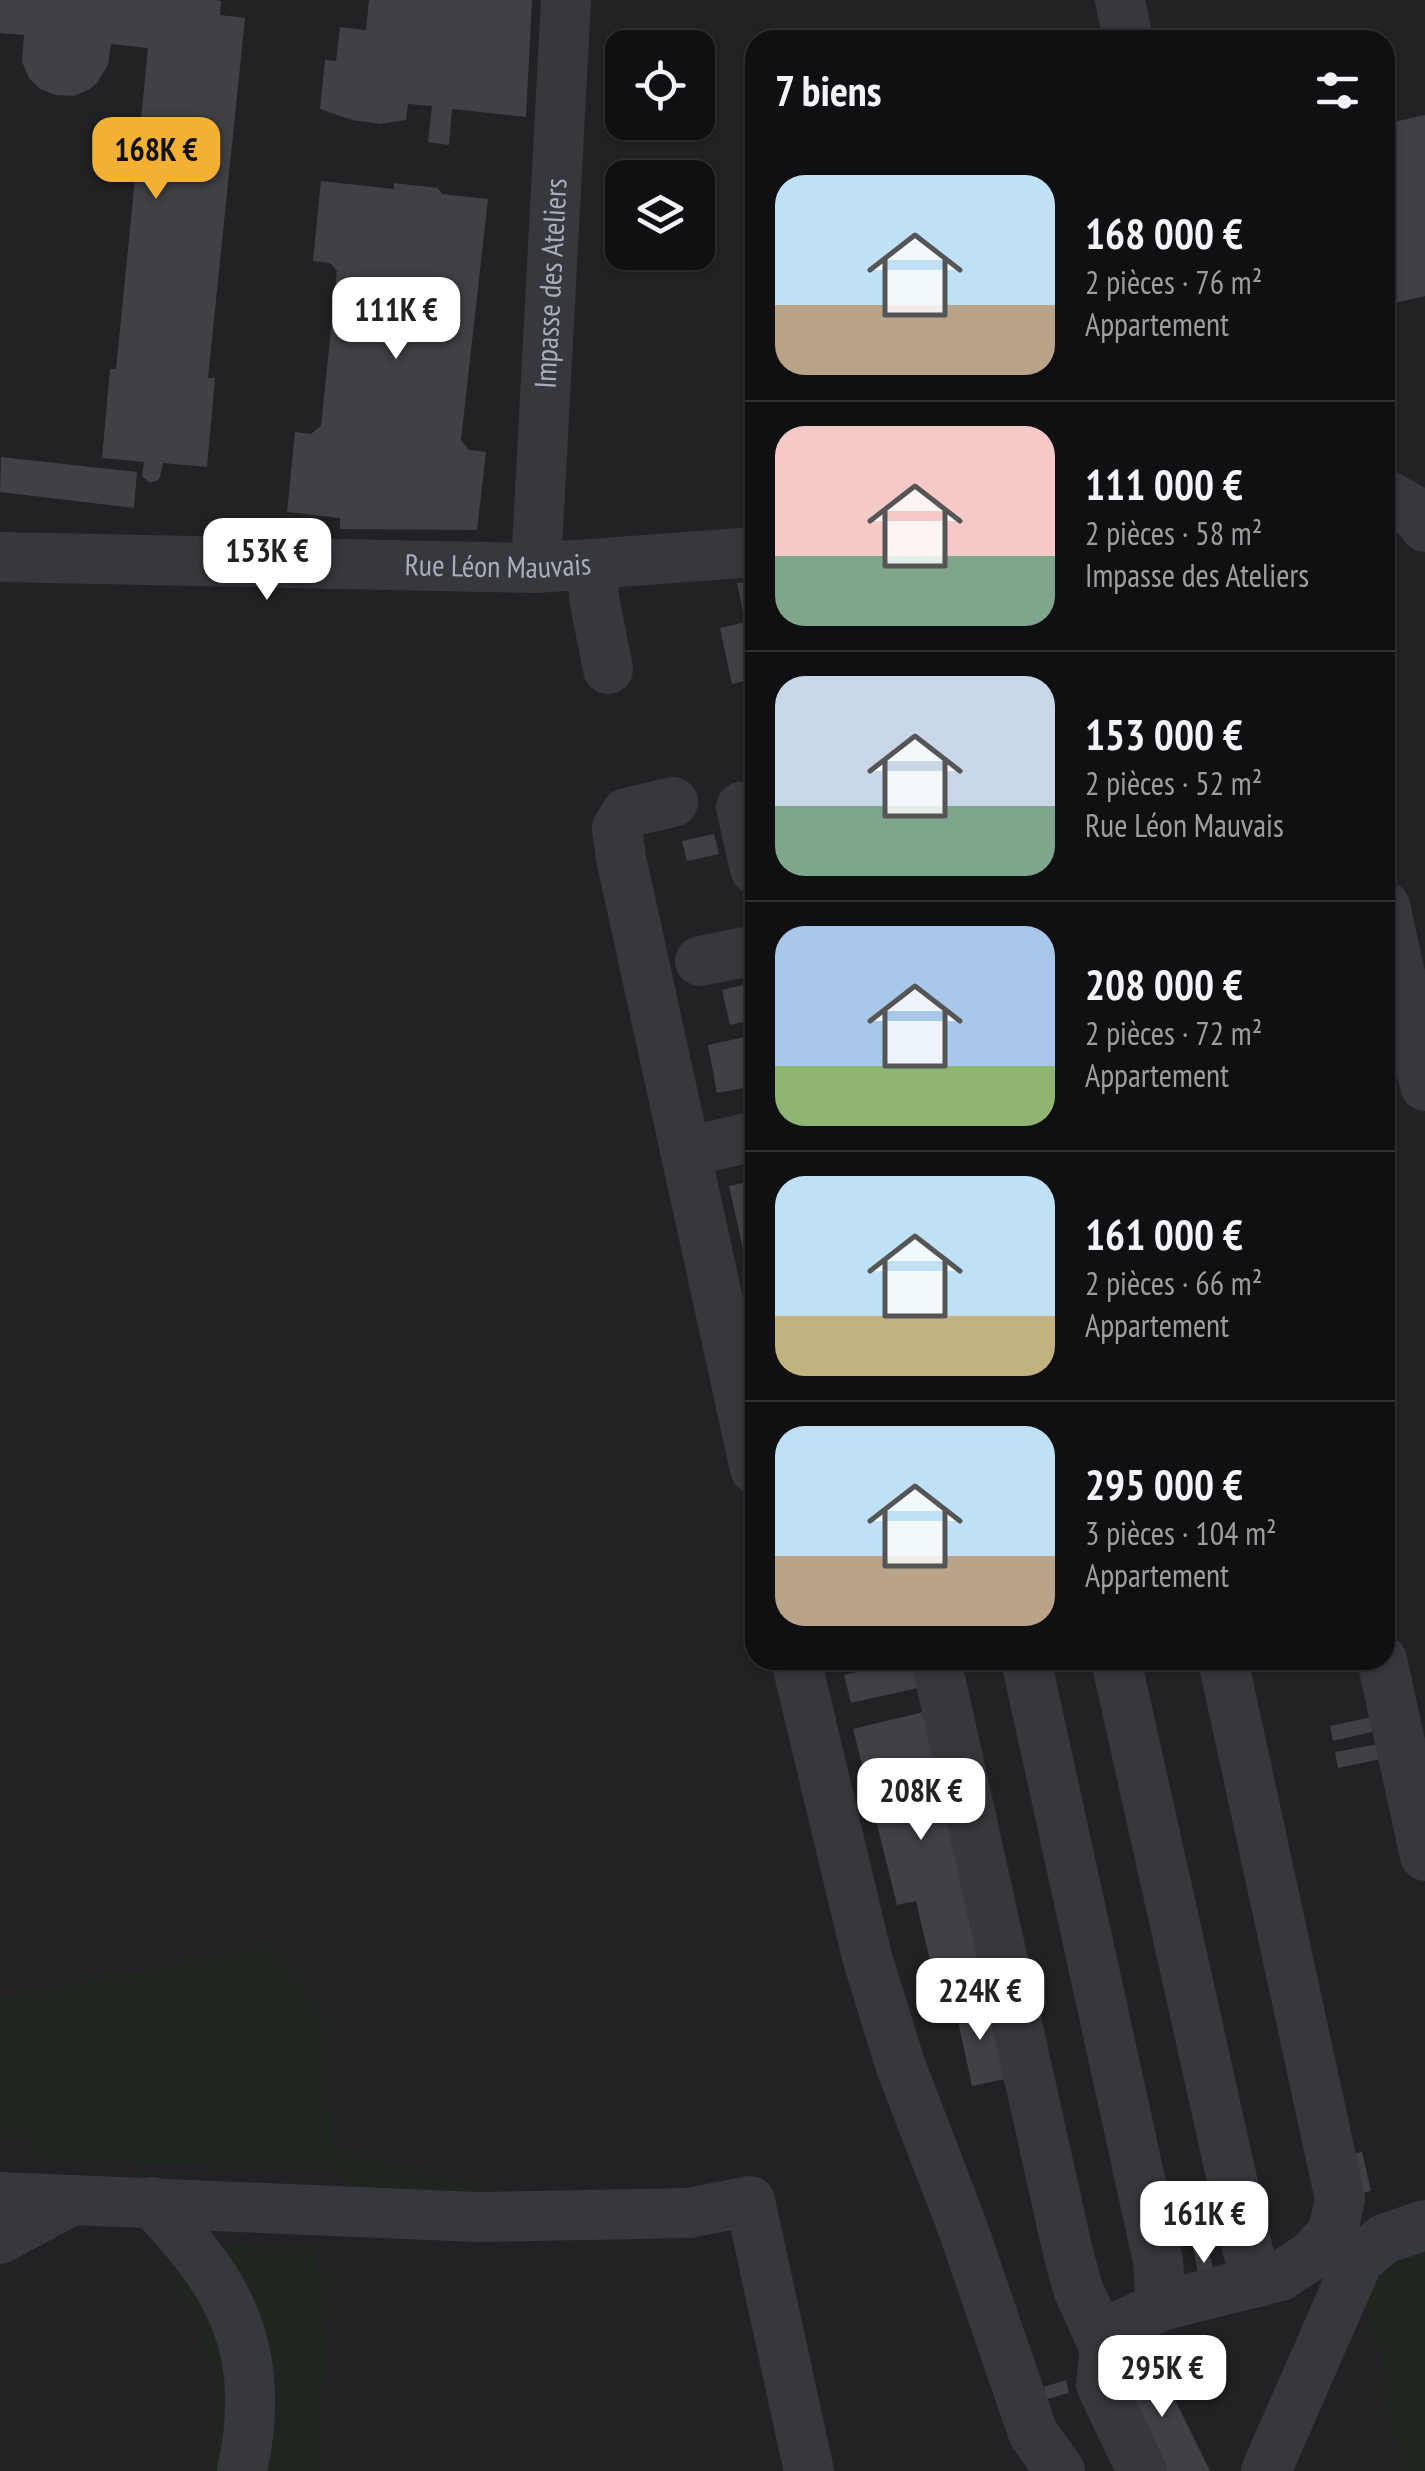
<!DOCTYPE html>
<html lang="fr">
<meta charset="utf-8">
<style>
body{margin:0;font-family:"PT Sans Narrow",sans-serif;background:#1e1e20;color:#f1f3f6;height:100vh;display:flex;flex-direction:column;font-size:38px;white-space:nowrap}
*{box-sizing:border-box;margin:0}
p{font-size:32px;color:#9c9d9f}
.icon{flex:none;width:55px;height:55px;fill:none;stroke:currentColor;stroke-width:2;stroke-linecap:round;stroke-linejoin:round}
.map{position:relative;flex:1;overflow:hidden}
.drawer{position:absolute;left:745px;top:30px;width:650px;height:1640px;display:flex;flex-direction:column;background:#101012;border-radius:30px;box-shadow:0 2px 8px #0004,0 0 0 2px #303032}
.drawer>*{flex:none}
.tools{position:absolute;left:605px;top:30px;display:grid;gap:20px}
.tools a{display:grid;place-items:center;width:110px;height:110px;border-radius:20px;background:#101012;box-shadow:0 2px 8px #0004,0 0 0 2px #303032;font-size:50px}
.price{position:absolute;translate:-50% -85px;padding:0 22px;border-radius:20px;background:#fff;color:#222;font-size:32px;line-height:65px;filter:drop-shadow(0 2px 5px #0008)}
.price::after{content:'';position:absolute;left:50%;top:60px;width:30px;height:22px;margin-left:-15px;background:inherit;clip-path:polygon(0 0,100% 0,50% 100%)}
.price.active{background:#f2b134;color:#111}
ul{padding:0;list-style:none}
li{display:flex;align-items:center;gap:30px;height:250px;padding:0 30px}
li+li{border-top:2px solid #303032}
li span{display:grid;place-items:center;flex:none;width:280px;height:200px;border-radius:30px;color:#555}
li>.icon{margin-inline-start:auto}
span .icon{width:120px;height:120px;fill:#fffc;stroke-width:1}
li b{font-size:42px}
h2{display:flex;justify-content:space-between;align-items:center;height:120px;padding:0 30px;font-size:42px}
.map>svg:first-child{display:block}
</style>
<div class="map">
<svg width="1425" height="2471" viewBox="0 0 1425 2471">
<rect width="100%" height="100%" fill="#161618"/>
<path fill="#222225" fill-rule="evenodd" d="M0,0H1425V2471H0ZM755,40H1385V1660H755ZM622,48H698V122H622ZM622,178H698V252H622Z"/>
<path fill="#1e261f" d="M268,1947L325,2023L333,2149L479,2188L478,2199L341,2194L343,2174L339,2170L32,2159V2136L0,2135V1998Z
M1425,2236V2471H1401L1363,2273Z
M220,2244L317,2248V2279L327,2281L319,2471H268L272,2443V2374Z
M191,2266L221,2310L235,2471H211C229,2396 213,2342 173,2279Z"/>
<path fill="#404145" d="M0,0H215L221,1L220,15L245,18L208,378H215L207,467L163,463L160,477L158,480L150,483L142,476L144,462L102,458L110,369H116L148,48L111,44L108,65L97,83L90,89L74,96L56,95L40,89L29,78L22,62L24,35L0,33Z
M369,0H532L526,117L452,109L449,145L428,142L432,106L408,104L406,120L380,124L352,120L320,109L325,60L336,61L340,27L366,30Z
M1425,115V296L1385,305V124Z
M321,181L394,189V183L438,188L442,194L488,199L461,440L469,450L486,452L477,530L340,529V518L287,512L295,432L311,434L321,426L337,271L330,263L313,261Z
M1,457L137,472L134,508L0,492Z
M755,582V679L732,684L720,628L745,622L737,583Z
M714,834L719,854L687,861L682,841Z
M755,982V1019L730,1025L722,990Z
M755,1035V1086L717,1093L708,1045Z
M755,1180V1294H753L729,1186Z
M912,1660L926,1686L851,1703L844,1675Z
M927,1711L984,1985L938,1995L916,1901L897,1905L853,1729Z
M1372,1717L1376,1731L1333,1741L1330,1726Z
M1378,1744L1381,1759L1338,1768L1335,1752Z
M987,1999L1005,2079L972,2086L955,2007Z
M1362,2152L1371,2191L1353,2195L1344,2156Z
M1208,2245L1216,2283L1201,2286L1193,2248Z
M1155,2359L1210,2471H1163L1117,2378Z
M1066,2380L1069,2393L1047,2399L1044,2387Z"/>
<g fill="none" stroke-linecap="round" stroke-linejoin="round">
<g stroke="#37383d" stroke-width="50">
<path d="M1120,0L1128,40"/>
<path d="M1385,494L1410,508L1425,527"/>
<path id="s1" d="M0,557L536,568L755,552"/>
<path d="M593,564L594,598L608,669"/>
<path id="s2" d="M536,568L566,0"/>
<path d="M673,802L626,813L617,828L621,858L755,1469"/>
<path d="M741,807L755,869"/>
<path d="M1385,906L1425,1086"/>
<path d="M700,961L755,950"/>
<path d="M687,1152L755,1136"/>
<path d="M796,1660L867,1957L900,2064L962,2226L1033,2433L1060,2471"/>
<path d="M936,1660L1067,2248L1078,2289L1105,2349"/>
<path d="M1026,1660L1158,2261L1161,2306"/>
<path d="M1116,1660L1248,2251L1259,2282"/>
<path d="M1382,1660L1425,1856"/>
<path d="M0,2197L478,2217L689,2213L750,2201L809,2471"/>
<path d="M152,2202C167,2220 184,2237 198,2256C250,2322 260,2390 242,2471"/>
<path d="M0,2239L72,2200"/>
<path d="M1142,2471L1101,2385L1105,2349L1118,2327L1161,2306L1280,2276L1314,2254L1333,2231L1340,2199L1223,1660"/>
<path d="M1266,2471L1358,2261L1384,2239L1425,2225"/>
</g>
</g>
<g text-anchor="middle" stroke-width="10" stroke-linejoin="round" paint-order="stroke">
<g font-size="30" fill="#a8adb8" stroke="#111113">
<text dy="10" stroke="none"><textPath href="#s2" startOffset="285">Impasse des Ateliers</textPath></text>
<text dy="10" stroke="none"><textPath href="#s1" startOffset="498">Rue Léon Mauvais</textPath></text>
</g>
</g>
</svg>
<div class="tools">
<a><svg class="icon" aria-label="locate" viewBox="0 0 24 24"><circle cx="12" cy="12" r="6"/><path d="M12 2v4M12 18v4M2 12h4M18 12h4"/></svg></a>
<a><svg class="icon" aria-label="layers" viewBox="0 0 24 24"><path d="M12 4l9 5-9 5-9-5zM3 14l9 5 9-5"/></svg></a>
</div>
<b class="price active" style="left:156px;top:202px">168K €</b>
<b class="price" style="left:396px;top:362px">111K €</b>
<b class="price" style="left:267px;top:603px">153K €</b>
<b class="price" style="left:921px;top:1843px">208K €</b>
<b class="price" style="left:980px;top:2043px">224K €</b>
<b class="price" style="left:1204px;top:2266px">161K €</b>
<b class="price" style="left:1162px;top:2420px">295K €</b>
<section class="drawer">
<h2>7 biens<svg class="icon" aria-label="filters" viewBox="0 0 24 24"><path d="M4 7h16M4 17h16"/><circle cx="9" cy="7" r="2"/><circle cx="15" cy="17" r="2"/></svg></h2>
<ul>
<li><span style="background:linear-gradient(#bfe0f5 65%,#b9a48a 0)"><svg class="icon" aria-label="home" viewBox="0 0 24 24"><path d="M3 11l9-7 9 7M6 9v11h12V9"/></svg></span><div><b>168 000 €</b><p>2 pièces · 76 m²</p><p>Appartement</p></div></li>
<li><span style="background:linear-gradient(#f6c9c9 65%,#7fa58c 0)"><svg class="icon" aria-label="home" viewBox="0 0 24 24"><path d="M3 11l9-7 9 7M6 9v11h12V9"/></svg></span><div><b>111 000 €</b><p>2 pièces · 58 m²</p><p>Impasse des Ateliers</p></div></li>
<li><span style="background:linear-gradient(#c9d6e8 65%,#7fa58c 0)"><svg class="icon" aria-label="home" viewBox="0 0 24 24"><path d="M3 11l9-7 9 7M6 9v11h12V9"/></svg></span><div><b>153 000 €</b><p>2 pièces · 52 m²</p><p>Rue Léon Mauvais</p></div></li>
<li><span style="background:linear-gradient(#a9c7e8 70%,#8fb573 0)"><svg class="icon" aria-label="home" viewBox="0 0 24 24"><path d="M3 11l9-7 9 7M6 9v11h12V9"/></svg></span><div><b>208 000 €</b><p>2 pièces · 72 m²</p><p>Appartement</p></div></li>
<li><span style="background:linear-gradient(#bfe0f5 70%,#c2b280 0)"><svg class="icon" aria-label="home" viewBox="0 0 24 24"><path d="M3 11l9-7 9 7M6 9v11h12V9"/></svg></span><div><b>161 000 €</b><p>2 pièces · 66 m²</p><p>Appartement</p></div></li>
<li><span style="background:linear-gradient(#bfe0f5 65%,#b9a48a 0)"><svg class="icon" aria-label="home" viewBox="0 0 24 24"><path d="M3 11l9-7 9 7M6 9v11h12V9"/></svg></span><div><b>295 000 €</b><p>3 pièces · 104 m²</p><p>Appartement</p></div></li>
</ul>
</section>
</div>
